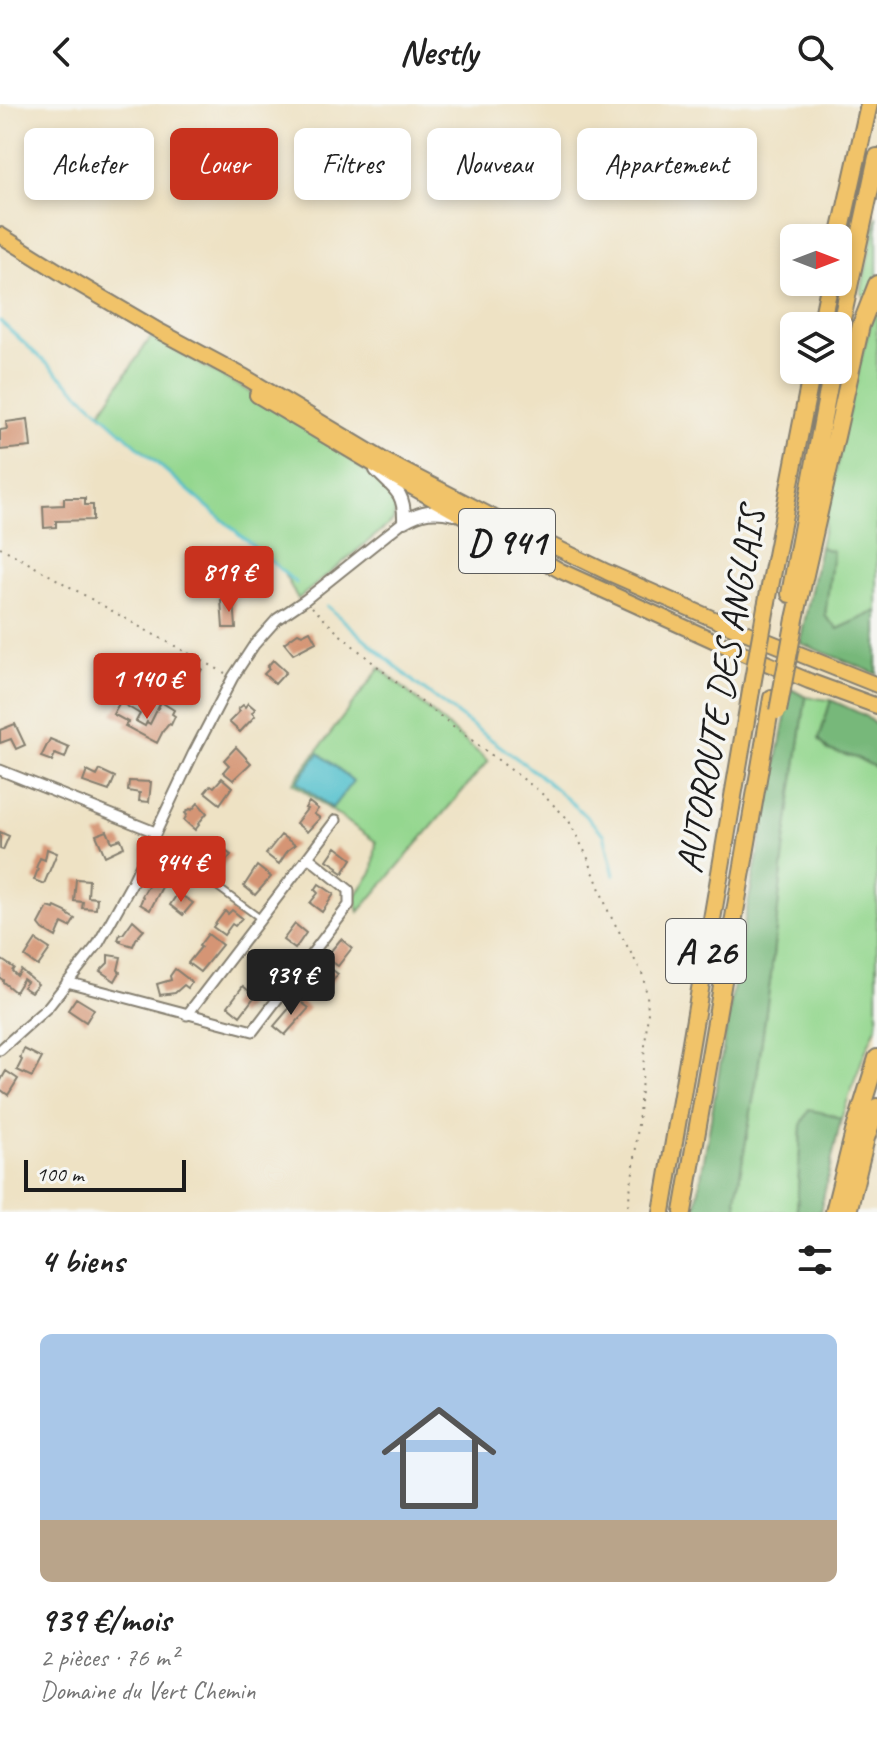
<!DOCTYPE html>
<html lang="fr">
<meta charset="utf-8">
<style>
body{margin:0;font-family:Caveat,sans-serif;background:#f2f2f2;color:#222;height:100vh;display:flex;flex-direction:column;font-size:30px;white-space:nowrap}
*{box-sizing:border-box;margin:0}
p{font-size:26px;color:#767676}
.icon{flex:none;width:44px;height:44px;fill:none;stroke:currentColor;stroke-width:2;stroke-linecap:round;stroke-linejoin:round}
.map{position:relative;height:1108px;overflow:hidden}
.sheet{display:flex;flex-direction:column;background:#fff;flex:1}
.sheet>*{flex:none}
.guide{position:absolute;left:24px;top:24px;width:830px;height:72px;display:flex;gap:16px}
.needle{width:52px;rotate:90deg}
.buttons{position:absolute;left:780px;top:120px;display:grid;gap:16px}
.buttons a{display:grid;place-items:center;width:72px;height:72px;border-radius:12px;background:#fff;box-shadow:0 4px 12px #0003;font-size:40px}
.scale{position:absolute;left:24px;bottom:20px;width:162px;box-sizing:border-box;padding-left:8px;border:4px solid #1c1c1c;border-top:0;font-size:22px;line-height:28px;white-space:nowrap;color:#1c1c1c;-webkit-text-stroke:6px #f6f6f2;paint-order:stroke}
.price{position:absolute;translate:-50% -68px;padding:0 18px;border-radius:8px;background:#c8321e;color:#fff;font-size:26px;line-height:52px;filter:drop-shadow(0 2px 4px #0008)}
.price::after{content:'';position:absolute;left:50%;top:48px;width:24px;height:18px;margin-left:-12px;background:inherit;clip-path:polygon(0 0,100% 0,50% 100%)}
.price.on{background:#222;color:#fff}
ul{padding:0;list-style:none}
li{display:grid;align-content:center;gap:16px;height:424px;padding:0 40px}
li span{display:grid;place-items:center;height:248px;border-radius:12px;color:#555}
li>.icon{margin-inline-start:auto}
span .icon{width:144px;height:144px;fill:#fffc;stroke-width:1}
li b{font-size:34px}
h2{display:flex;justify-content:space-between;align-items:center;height:96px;padding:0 40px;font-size:34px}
.chip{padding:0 28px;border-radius:12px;background:#fff;box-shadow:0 4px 12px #0003;font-size:28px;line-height:72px}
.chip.on{background:#c8321e;color:#fff}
header{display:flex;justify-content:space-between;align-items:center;height:104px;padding:0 40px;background:#fff;font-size:36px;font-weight:700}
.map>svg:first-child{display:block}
</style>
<header><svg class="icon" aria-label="back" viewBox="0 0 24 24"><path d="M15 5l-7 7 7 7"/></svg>Nestly<svg class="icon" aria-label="search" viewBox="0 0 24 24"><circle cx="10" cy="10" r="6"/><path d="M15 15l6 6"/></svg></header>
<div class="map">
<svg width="877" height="1108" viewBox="0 0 877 1108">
<rect width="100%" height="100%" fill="#f6f6f2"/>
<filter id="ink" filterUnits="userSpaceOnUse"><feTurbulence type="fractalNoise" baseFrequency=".0125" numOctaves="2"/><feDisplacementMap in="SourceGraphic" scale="16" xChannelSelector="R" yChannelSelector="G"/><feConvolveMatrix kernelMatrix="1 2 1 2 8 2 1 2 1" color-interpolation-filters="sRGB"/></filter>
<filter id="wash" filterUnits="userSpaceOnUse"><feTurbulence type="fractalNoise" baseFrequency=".006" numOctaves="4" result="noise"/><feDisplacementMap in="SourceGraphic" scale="32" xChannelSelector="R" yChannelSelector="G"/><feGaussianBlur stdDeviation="1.8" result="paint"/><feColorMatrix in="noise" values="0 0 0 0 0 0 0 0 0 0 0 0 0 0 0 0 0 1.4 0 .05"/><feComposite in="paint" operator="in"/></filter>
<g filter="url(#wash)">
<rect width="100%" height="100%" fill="#eee2c4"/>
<path fill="#94d78f" stroke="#587a56" stroke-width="2" d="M877,112V507L838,525L825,512L833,448L820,443L854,280L874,207L861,188Z
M151,233L304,318L392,389L396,403L393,417L298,495L283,468L100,309Z
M380,564L488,657L359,808L355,793L373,767L376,738L293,679Z
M806,593L831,596L819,635L828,646L857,654L877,664V921L863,953L841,1015L830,1010L801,1021L797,1108H738L736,1094L756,979L771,871L785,738Z"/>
<path fill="#77b87a" stroke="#4a6a4b" stroke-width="2" d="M820,443L833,447L825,512L838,525L877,507V570L800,539Z
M791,585L806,593L785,738L771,871L756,979L736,1094L738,1108H695L745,815Z
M831,596L864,611L877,622V664L857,654L828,646L819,635Z
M809,1006L830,1010L841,1015L820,1108H797L801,1021Z"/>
<path fill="#54c1cd" stroke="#386e74" stroke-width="2" d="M319,649L353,677L332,704L297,678Z"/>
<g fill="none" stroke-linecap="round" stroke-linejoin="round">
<path stroke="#54c1cd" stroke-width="3" d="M0,217L146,350L296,479
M327,502L416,580L538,670L575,702L604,730L614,771"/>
</g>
<g id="blocks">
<path fill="#d59575" d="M28,315L31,343L0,346V326L7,325L6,318Z
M64,394H85V401H93V416L56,417V423L44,424L43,402L64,401Z
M234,495L236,524H223L221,496Z
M310,527L316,538L293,550L284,539L298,529L302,531Z
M179,553L202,565L197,574L188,569L182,579L169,572Z
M273,556L286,568L275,580L264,570L269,565L267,563Z
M117,564L128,570L121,586L109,582Z
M120,598L140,610L136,617L145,622L147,618L150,620L161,598L174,606L172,610L175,612L171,621L169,620L163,627L157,639L125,622L128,618L113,610Z
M248,599L255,605L252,609L255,612L240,628L229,618L240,607L238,605L243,601L245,603Z
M15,620L25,641L16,645L11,635L0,639V626Z
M50,635L69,643L65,654L55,650L52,657L41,653Z
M236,643L251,659L233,676L223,668L229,661L224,656Z
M100,666L115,673L109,687L83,678L87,667L97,672Z
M222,674L232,683L220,700L205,688L211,681L214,683Z
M129,677L151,678L149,698L139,697L140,689L128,687Z
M309,698L318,705L314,710L320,714L307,728L296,719L307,705L305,704Z
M198,699L207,709L198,720L199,721L195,726L184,716L187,711L185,709L190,705L192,706Z
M107,727L112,738L121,735L124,743L105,752L96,731Z
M0,728L9,732L3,746L0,745Z
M281,731L295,741L288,746L279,760L266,750Z
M174,742L185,752L171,768L160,759Z
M220,743L231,751L219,766L208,758Z
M336,743L352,755L343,769L337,765L338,763L327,756Z
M47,745L57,749L44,780L34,776L38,765L36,764L40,754L45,756Z
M257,762L271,773L255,791L244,782Z
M76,775L89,776L88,793L97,794L96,805L82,804L83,798L74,797Z
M151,777L162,783L150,806L140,800L143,793L142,792Z
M319,780L334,790L322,808L310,799L318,789L315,786Z
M178,789L193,799L183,811L170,801Z
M48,803L54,805L55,803L68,809L67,810L75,815L70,823L62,819L56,833L43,825L39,820Z
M232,806L242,814L235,822L232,820L224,831L213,823L225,807L228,810Z
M133,816L144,826L136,835L133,842L120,838L121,836H118L120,830H123Z
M295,820L306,829L295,845L283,836Z
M208,830L222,841L200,868L188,859L201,843L199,842Z
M341,835L352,844L338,862L328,855L332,850L330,848Z
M36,836L50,845L38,862L25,853Z
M108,851L121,853L118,866L120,868L115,877L100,867L108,859Z
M273,851L285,860L271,878L260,869Z
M2,856L14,864L12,867L17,872L21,866L38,880L31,888L23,883L27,878L23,875L15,888L3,878V876L0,874V858Z
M327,862L338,870L328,883L324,881L314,894L303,886L312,871L316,874Z
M175,865L192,878L188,884L184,881L175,889L160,891L157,880L171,876L170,872Z
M243,882L255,892L240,912L228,902Z
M76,894L94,905L86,918L68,906Z
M297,895L309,904L285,931L274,922Z
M24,945L42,954L32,973L17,966L22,956L20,954Z
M6,967L18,975L8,991L0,985V978Z"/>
</g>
</g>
<g filter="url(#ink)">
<use href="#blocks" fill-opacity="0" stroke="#857f70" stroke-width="2"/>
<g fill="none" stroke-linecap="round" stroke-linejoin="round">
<g stroke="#857f70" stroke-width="9">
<path id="service" d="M208,776L261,815"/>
</g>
<g stroke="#857f70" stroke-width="13">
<path id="minor" d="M0,666L155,728
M308,753L336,716
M67,878L253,927L349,801V786L308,753L187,911
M0,946L48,903L98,840L132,779L193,650L233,573L254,541L277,515L305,496L404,417"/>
</g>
<g stroke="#857f70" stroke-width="16">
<path id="tertiary" d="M376,366C395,385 405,389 404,417
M404,417C422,407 434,405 454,410"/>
</g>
<g stroke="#857f70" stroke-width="18">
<path id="primary" d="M0,131L77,179L159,227L245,273L387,358L493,413L607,468L727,521L877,581
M257,291L412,383L561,467L726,542L809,577L877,602"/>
</g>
<g stroke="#857f70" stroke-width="20">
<path id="trunk" d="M834,1108L854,1028L877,954
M848,1108L866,1034L877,1003"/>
</g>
<g stroke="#857f70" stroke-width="20">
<path id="motorway" d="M838,139L869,0
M821,222L830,178
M838,234L877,53
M790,490L832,266
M766,503L812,266
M795,515L861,221L877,180
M662,1108L751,587
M683,1108L772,594"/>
</g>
<path stroke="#857f70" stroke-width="2" stroke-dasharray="2 6" stroke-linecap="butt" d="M0,443L149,528L225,569
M312,503L338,529L403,584L539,687L568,715L587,752L609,809L642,869L647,891L648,908L635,1054L627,1108"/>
<use href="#service" stroke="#fff" stroke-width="5"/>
<use href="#minor" stroke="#fff" stroke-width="9"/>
<use href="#tertiary" stroke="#fff" stroke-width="12"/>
<use href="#primary" stroke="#f1c369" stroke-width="14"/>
<use href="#trunk" stroke="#f1c369" stroke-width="16"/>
<use href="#motorway" stroke="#f1c369" stroke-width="16"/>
<g stroke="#857f70" stroke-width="20" stroke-linecap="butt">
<path id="motorway-bridge" d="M751,587L766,503
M778,607L795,515"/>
</g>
<use href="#motorway-bridge" stroke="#f1c369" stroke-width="16"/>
</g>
</g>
<g text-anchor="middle" stroke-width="7" stroke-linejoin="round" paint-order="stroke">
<g fill="#f6f6f2" stroke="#5d5d5c" stroke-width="2">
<rect x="459" y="405" width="96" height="64" rx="6"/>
<rect x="666" y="815" width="80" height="64" rx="6"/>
</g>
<g font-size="36" font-weight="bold" fill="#1c1c1c">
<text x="507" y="450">D 941</text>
<text x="706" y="860">A 26</text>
</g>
<g font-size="38" fill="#1c1c1c" stroke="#f6f6f2">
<text transform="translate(720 586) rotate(-80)" y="13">AUTOROUTE DES ANGLAIS</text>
</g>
</g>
</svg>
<div class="buttons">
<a><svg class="needle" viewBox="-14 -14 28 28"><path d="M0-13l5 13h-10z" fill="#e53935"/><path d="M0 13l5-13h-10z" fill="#767676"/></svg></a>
<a><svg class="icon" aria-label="layers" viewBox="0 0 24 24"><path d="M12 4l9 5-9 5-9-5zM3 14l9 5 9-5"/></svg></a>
</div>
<div class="scale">100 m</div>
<b class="price" style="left:229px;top:510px">819 €</b>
<b class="price" style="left:147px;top:617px">1 140 €</b>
<b class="price" style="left:181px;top:800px">944 €</b>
<b class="price on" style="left:291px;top:913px">939 €</b>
<div class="guide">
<a class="chip">Acheter</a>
<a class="chip on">Louer</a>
<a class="chip">Filtres</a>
<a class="chip">Nouveau</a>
<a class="chip">Appartement</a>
</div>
</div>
<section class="sheet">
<h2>4 biens<svg class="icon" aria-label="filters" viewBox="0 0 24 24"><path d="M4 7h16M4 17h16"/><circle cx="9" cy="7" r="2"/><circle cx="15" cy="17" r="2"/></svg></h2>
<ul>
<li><span style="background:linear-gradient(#a9c7e8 75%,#b9a48a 0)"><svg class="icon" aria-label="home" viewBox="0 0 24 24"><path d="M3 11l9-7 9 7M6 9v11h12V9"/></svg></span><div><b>939 €/mois</b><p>2 pièces · 76 m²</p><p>Domaine du Vert Chemin</p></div></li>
</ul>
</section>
